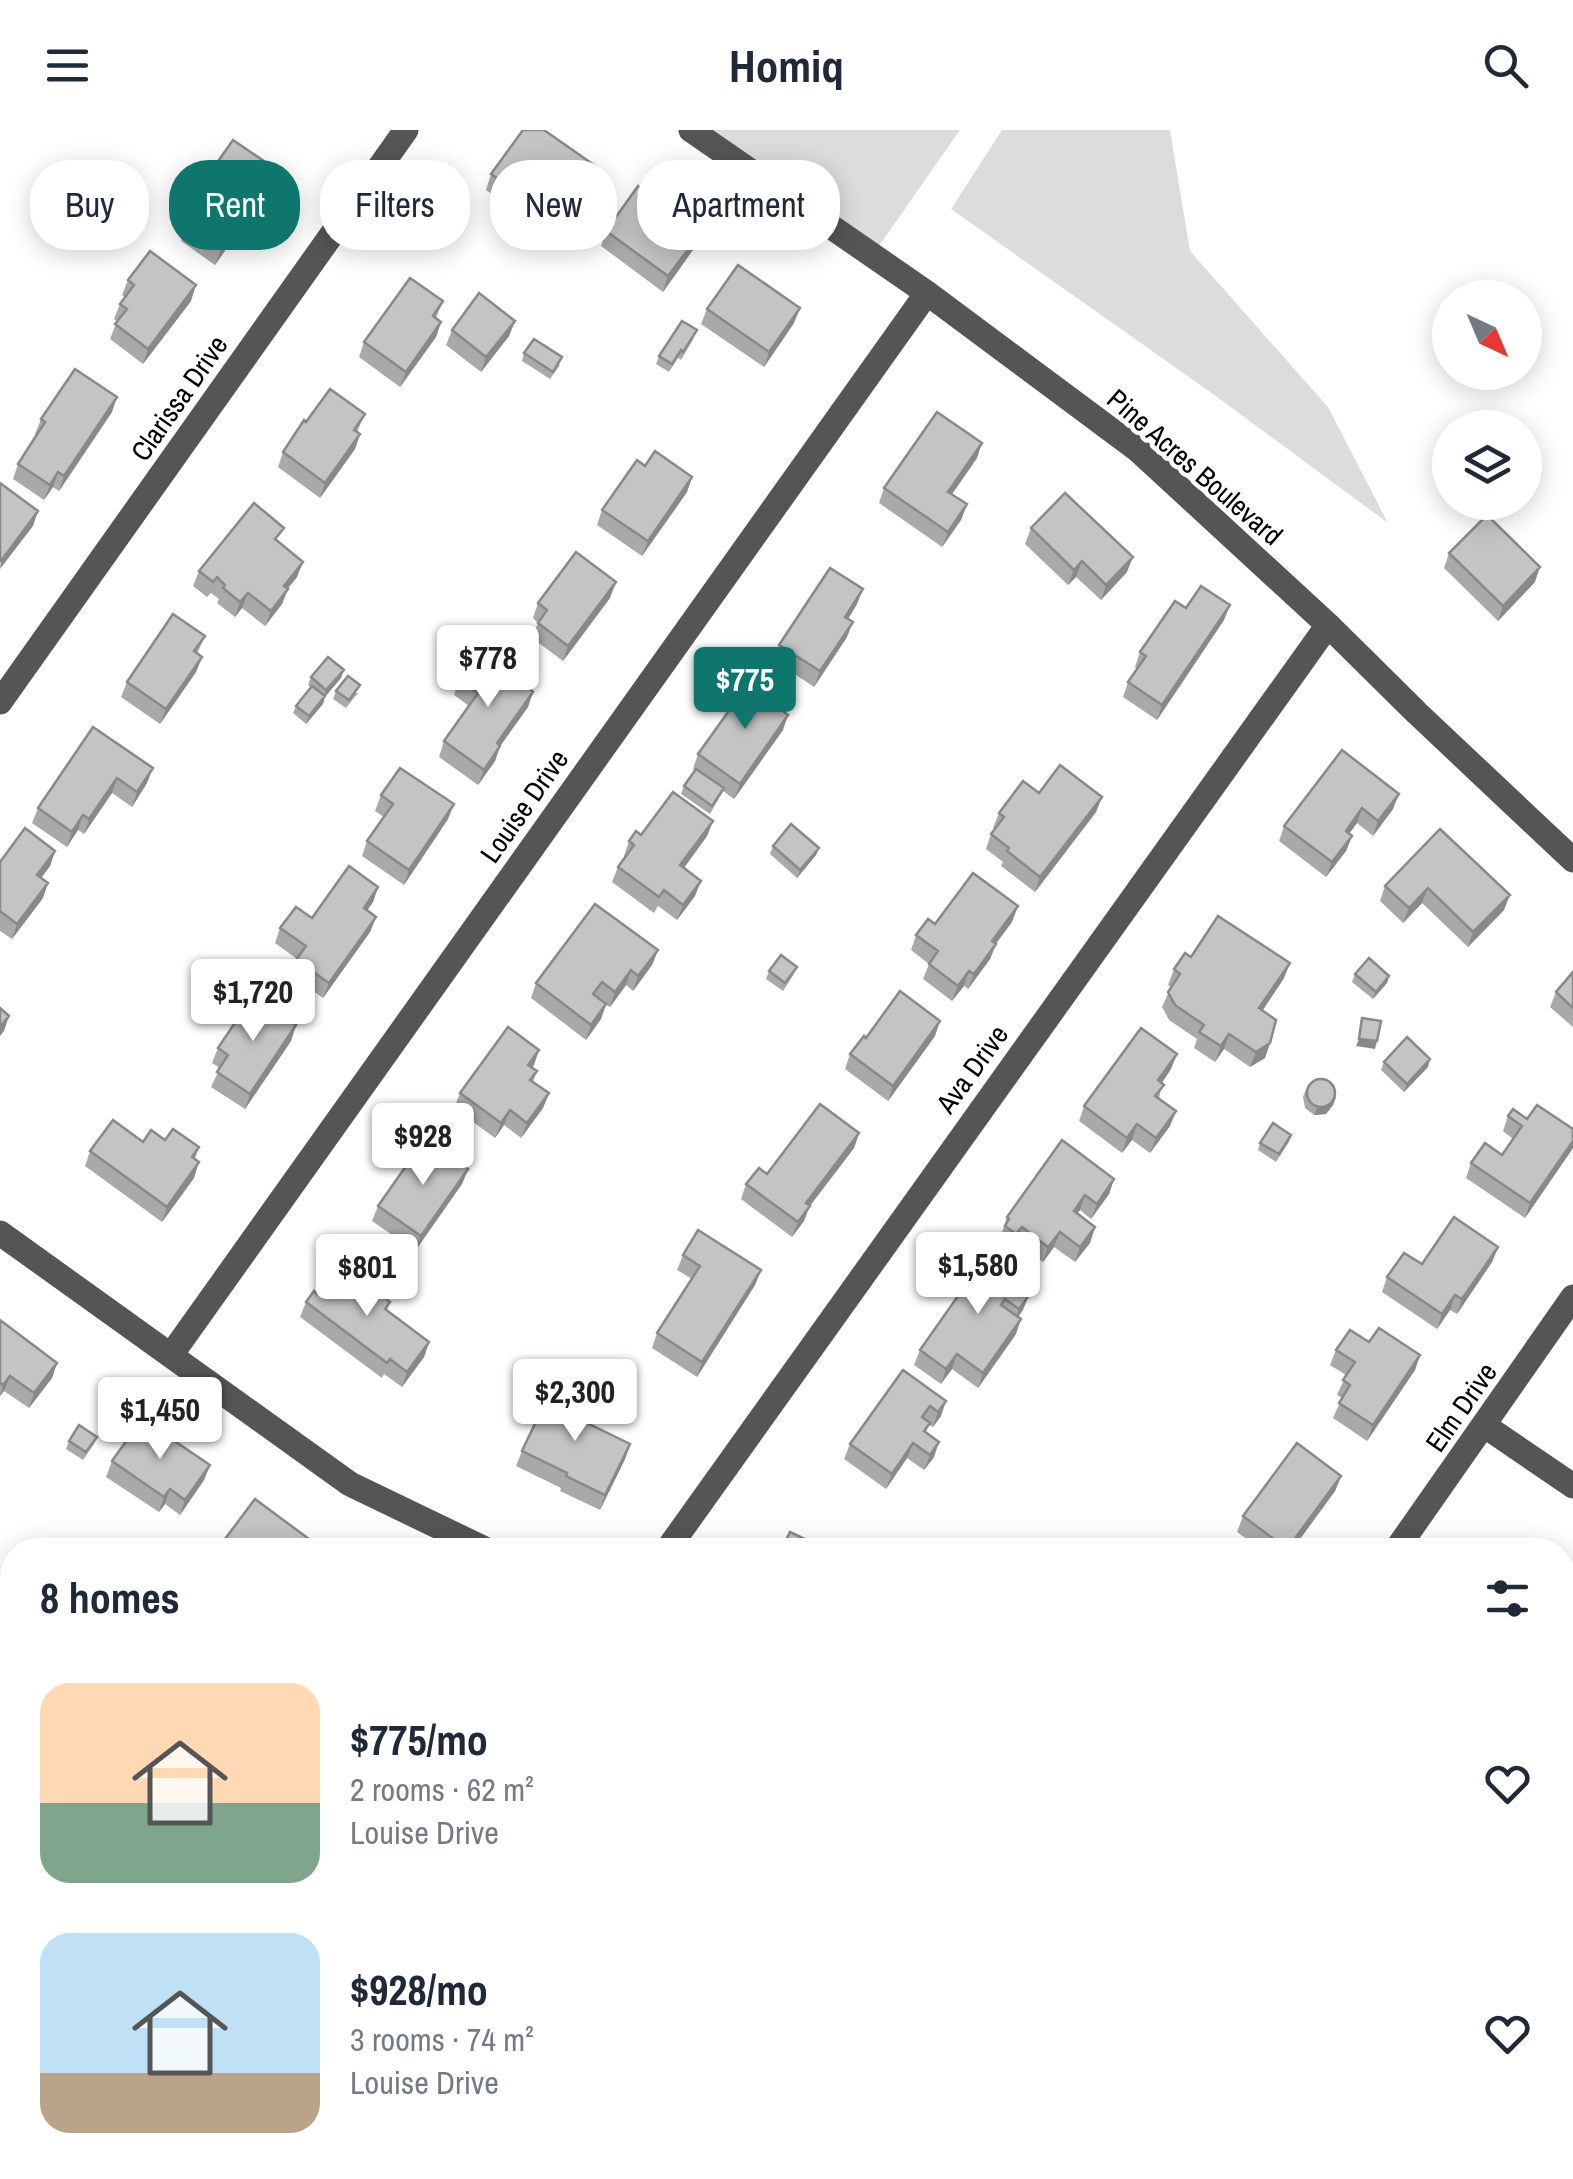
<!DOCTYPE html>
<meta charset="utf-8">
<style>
body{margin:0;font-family:"Archivo Narrow",sans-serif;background:#f2f2f3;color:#1f2937;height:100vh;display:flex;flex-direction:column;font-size:38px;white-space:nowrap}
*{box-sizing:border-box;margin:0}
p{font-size:32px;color:#747a83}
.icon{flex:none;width:55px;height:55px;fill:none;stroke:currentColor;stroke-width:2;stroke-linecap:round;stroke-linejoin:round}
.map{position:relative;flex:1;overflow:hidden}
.drawer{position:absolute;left:0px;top:1408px;width:1575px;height:642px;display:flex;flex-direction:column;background:#fff;border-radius:40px 40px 0 0;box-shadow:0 5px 25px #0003}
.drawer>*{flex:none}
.guide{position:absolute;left:30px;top:30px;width:1000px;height:90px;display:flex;gap:20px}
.needle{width:65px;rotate:136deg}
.buttons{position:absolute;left:1432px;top:150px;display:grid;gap:20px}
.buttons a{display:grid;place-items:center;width:110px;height:110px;border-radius:50%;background:#fff;box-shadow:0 5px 25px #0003;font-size:50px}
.price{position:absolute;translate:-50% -85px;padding:0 22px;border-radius:10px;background:#fff;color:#222;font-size:32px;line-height:65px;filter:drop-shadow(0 2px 5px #0008)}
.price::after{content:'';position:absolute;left:50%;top:60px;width:30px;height:22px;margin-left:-15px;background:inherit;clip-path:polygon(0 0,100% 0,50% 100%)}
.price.selected{background:#0f766e;color:#fff}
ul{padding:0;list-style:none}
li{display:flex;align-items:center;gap:30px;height:250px;padding:0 40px}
li span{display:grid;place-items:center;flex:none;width:280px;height:200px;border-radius:30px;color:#555}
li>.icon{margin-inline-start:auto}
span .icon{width:120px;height:120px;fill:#fffc;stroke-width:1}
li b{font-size:42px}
h2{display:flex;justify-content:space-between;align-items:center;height:120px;padding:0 40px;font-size:42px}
.chip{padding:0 35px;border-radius:40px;background:#fff;box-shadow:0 5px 25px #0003;font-size:35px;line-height:90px}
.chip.selected{background:#0f766e;color:#fff}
header{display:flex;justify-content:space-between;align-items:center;height:130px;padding:0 40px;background:#fff;font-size:45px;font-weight:700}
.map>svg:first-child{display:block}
</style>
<header><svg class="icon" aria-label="menu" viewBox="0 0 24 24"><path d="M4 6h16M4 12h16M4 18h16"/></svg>Homiq<svg class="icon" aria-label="search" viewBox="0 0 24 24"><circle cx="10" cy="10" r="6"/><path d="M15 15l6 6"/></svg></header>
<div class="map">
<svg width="1573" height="2049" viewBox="0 0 1573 2049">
<rect width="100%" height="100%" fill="#fff"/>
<path fill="#dcdcdc" d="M691,0H960L872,126Z
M1002,0H1170L1190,121L1328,277L1388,393L1213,264L951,79Z"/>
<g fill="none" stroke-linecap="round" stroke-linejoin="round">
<path stroke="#555" stroke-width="25" d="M691,0L927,163L1138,320L1328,495L1417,583L1573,730
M0,572L406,0
M0,1103L350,1354L487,1420
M171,1225L927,163
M1485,1296L1573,1356
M667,1420L1328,495
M1396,1420L1573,1167
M0,1778L12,1787
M1562,1971L1573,1978
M370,2038L386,2049
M947,2049L955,2038"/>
</g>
<path fill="#a9a9a9" d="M277,40L271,55L215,135L181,111L186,96L195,83L190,79L195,64Z
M491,44L589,50L562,87L529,64L516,81L486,60Z
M606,101L695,117L663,162L601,116Z
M128,150L191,171L143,234L110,209L117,191L114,189L120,174L125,167L122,165Z
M443,171L436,188L441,192L436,207L400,257L359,227L364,212Z
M707,179L794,193L764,237L701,194Z
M515,191L509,206L481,242L446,215L452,200Z
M694,208L681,230L678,228L669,242L656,234L659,226Z
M524,223L560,235L550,249L522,231Z
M112,282L59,361L53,357L44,370L13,349L18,334L37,305L35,304L41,289Z
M365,284L357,302L360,304L355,319L320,368L278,337L283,322L306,292Z
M977,328L952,364L967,374L961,390L942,417L879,373L884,358Z
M645,336L692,347L687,362L642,426L597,395L602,380Z
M1031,398L1127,442L1101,470L1076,447L1068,455L1025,414Z
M279,412L297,447L287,459L282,474L265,496L242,478L235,487L217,473L219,469L211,463L207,467L193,456L199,441Z
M1449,423L1535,452L1498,491L1444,438Z
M610,468L563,531L532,508L538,493L533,488L538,473Z
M857,474L848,489L847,507L814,557L774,530L779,515Z
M1186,478L1224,490L1157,590L1123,567L1128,552L1137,539L1135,537L1140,522Z
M205,506L197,524L202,527L196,542L160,594L121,567L127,552Z
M311,547L341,548L325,566L323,574L306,594L293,583L296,576L311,557L308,555Z
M459,550L533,551L528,577L500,616L495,631L478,655L439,627L444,611L469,576L454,565Z
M336,561L358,563L346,578L333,569Z
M781,579L783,600L734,669L723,661L710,684L681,664L684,656L695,641L693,639L698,624Z
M93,597L147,653L132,677L112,663L84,704L78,700L67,717L32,693L38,678Z
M1342,620L1393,679L1373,706L1357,693L1349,704L1352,706L1346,721L1326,747L1279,711L1284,696Z
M1039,663L1102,667L1096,682L1035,762L1001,736L1003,732L986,719L991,704L995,699L993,698L999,683Z
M381,665L448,689L404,755L362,726L367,711L384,687L375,681Z
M713,691L707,706L684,738L695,766L677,790L658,776L654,783L612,752L618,737L625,727L624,726L629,711L641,705Z
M1440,699L1504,780L1468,817L1422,773L1403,793L1380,771L1385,756Z
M773,716L819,718L816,725L797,748L770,724Z
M55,721L50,736L41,748L43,768L12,809L0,801V732Z
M378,757L373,772L367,781L376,787L370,802L323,868L290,845L297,829L275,813L280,798L312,788Z
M1012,792L996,814L990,829L968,859L964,856L952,871L923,849L929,834L911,820L916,805L935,794Z
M658,820L652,835L633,861L626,855L610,877L606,875L601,889L586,910L531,868L536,853Z
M1174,839L1284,848L1263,880L1270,913L1265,928L1250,937L1224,919L1215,932L1194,918L1197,909L1169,890L1162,877L1171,857L1168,855Z
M769,841L794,844L783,861L766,849Z
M1573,842V897L1550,877L1556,862Z
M1355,844L1389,846L1387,853L1373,869L1352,852Z
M296,895L291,911L245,979L211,957L220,938L212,933L218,918Z
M935,906L888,971L845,939L850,924L866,908Z
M1384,932L1428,937L1404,962L1381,940Z
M534,935L532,938L537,941L533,952L549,963L543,978L521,1008L504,995L495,1008L454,978L460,963Z
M1171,939L1162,953L1159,969L1170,996L1150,1023L1132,1010L1122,1023L1079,991L1084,976Z
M1306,959L1336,967L1333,975L1326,984L1314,985L1305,978L1303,967Z
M1508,986L1573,1018L1525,1088L1466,1048L1471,1033L1502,1025L1513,1009L1503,1001Z
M859,1003L854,1018L809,1077L804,1091L792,1107L741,1069L746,1054Z
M1291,1005L1289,1012L1276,1032L1258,1020L1260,1013Z
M165,1010L199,1017L195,1029L194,1048L162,1092L85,1036L90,1021L143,1012Z
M468,1039L462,1054L415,1121L372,1091L378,1076Z
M1114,1049L1109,1064L1091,1089L1080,1080L1077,1084L1095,1097L1090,1113L1075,1132L1054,1117L1043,1132L1016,1112L1011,1119L999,1111L1007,1087Z
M1498,1117L1492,1132L1457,1184L1450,1180L1437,1199L1382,1162L1387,1147L1422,1134Z
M683,1125L761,1140L755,1155L697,1247L652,1218L657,1203L692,1149L677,1140Z
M1017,1156L1023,1180L1018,1187L1016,1204L978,1258L952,1239L941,1254L914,1235L920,1220Z
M317,1164L390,1172L387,1180L429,1212L424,1227L402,1257L384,1244L382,1248L300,1187L306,1172Z
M0,1190L57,1233L52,1248L29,1278L4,1261L0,1266Z
M1369,1212L1420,1225L1415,1240L1367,1311L1333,1288L1342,1268L1337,1265L1346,1245L1330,1235L1336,1220Z
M903,1240L941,1286L933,1297L929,1295L926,1302L934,1327L924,1340L907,1328L886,1359L844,1329L850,1314Z
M578,1289L630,1314L625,1329L600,1380L560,1361L561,1358L516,1336L522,1321Z
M97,1307L94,1314L83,1330L66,1319L69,1311Z
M112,1331L210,1335L204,1350L180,1385L165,1374L159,1382L106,1347Z
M1341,1346L1335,1361L1292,1420H1262L1237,1402L1243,1386Z
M225,1409L320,1420H221Z
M1573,1778V1798L1565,1792L1568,1784Z
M1573,1830V1867L1562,1861V1851Z
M12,2016V2038H33L25,2049H18L1,2037Z
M97,2038H154L146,2049H107L108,2046Z
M537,2038H582L573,2049H565L559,2044L555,2049H552Z
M788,2038H843L835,2049H783Z
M1323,2038H1352L1344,2049H1340Z"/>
<path fill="#898989" d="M594,35L589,50L562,87L568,72Z
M277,40L271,55L215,135L221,120Z
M535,48L529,64L516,81L522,66Z
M701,102L695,117L663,162L668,146Z
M196,155L191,171L143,234L148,219Z
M800,178L794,193L764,237L769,222Z
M515,191L509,206L481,242L486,227Z
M441,192L436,207L400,257L406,242Z
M117,267L112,282L59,361L64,346Z
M360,304L355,319L320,368L325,353Z
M982,313L977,328L943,377L948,362Z
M58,342L53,357L44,370L50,355Z
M692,347L687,362L642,426L648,411Z
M967,374L961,390L942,417L948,402Z
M38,381L33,396L0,439L1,431Z
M1133,427L1127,442L1101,470L1106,455Z
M1082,431L1076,447L1068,455L1074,440Z
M303,432L297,447L278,471L284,456Z
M1540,437L1535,452L1498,491L1503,476Z
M616,452L610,468L563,531L568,516Z
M288,459L282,474L265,496L271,481Z
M863,459L857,474L840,502L845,487Z
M248,463L242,478L235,487L240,472Z
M1230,475L1224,490L1157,590L1162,575Z
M853,492L847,507L814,557L820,541Z
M202,527L196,542L160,594L166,579Z
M344,540L341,548L324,568L326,560Z
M533,562L528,577L491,629L497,613Z
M325,566L323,574L306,594L309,586Z
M788,585L783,600L734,669L740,654Z
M500,616L495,631L478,655L484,640Z
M153,638L147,653L132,677L137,662Z
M117,648L112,663L84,704L89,689Z
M1399,664L1393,679L1373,706L1378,691Z
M1102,667L1096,682L1035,762L1040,747Z
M454,674L448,689L404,755L409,740Z
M1362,678L1357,693L1340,716L1346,701Z
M83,685L78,700L67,717L72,702Z
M713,691L707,706L675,750L680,735Z
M1352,706L1346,721L1326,747L1332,732Z
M819,718L816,725L797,748L800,740Z
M55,721L50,736L32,760L37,745Z
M701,751L695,766L677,790L683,775Z
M48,753L43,768L12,809L17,794Z
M378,757L373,772L358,793L364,778Z
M1428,758L1422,773L1403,793L1409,778Z
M1510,765L1504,780L1468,817L1473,802Z
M1018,776L1012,792L986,826L992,811Z
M376,787L370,802L323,868L329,853Z
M996,814L990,829L968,859L974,844Z
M658,820L652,835L633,861L638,846Z
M1290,833L1284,848L1254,893L1259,878Z
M631,840L626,855L610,877L615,862Z
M969,841L964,856L952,871L958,856Z
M1389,846L1387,853L1373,869L1376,862Z
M606,874L601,889L586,910L591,895Z
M9,886L4,901L0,906V897Z
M940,891L935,906L888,971L893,956Z
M296,895L291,911L245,979L250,964Z
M1229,904L1224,919L1215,932L1221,916Z
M1359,909L1377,911L1375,919L1356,916Z
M1270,913L1265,928L1250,937L1256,922Z
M539,920L534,935L522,950L528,935Z
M1177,924L1171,939L1153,965L1158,950Z
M1430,929L1428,937L1404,962L1407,954Z
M549,963L543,978L521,1008L527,993Z
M1336,967L1333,975L1326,984L1314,985L1317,978Z
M510,980L504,995L495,1008L501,993Z
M1176,981L1170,996L1150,1023L1156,1008Z
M1137,994L1132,1010L1122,1023L1127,1008Z
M859,1003L854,1018L809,1077L804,1091L792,1107L806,1073Z
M1573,1011V1018L1525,1088L1530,1073Z
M199,1032L194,1048L162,1092L167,1077Z
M468,1039L462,1054L415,1121L421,1106Z
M1114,1049L1109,1064L1091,1089L1097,1074Z
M1085,1065L1080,1080L1068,1096L1074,1081Z
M1022,1097L1016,1112L1011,1119L1016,1104Z
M1095,1097L1090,1113L1075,1132L1080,1117Z
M1060,1102L1054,1117L1043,1132L1048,1117Z
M1498,1117L1492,1132L1457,1184L1462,1169Z
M761,1140L755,1155L697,1247L702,1232Z
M1029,1165L1023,1180L1013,1194L1019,1179Z
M1455,1165L1450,1180L1437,1199L1442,1184Z
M1021,1189L1016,1204L978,1258L983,1243Z
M429,1212L424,1227L402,1257L407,1242Z
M957,1224L952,1239L941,1254L946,1239Z
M1420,1225L1415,1240L1367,1311L1373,1295Z
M57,1233L52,1248L29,1278L34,1263Z
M10,1246L4,1261L0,1266L3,1255Z
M946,1271L941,1286L933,1297L938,1282Z
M939,1312L934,1327L924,1340L930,1325Z
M913,1313L907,1328L886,1359L892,1344Z
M630,1314L625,1329L600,1380L605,1365Z
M210,1335L204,1350L180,1385L185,1370Z
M1341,1346L1335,1361L1292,1420H1287Z
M170,1359L165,1374L159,1382L164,1367Z
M12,1628V1635L0,1653V1646Z
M12,1929V1936L0,1954V1947Z
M149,2038H154L146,2049H141Z
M576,2038H582L572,2049Z
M838,2038H843L835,2049H830Z"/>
<path fill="#c4c4c4" stroke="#898989" stroke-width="2.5" d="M523,0H544L594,35L568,72L535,48L522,66L491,44Z
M233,10L277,40L221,120L186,96L204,70L195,64Z
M638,56L701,102L668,146L606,101Z
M150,121L196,155L148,219L115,194L127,179L120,174L134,155L128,150Z
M738,135L800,178L769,222L707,179Z
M410,148L443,171L433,186L441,192L406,242L364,212Z
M479,163L515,191L486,227L452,200Z
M682,191L697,200L683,222L681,220L672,234L659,226Z
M534,209L562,227L553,242L524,223Z
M75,239L117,267L64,346L58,342L50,355L18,334L45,292L41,289Z
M330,259L365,284L354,300L360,304L325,353L283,322L304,290L306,292Z
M937,282L982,313L948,362L967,374L948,402L884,358Z
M655,321L692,347L648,411L602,380L637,330L645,336Z
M0,353L38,381L1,431L0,430Z
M1065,363L1133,427L1106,455L1082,431L1074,440L1031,398Z
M254,373L284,398L275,409L303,432L284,456L288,459L271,481L248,463L240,472L223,458L225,455L217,447L213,452L199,441Z
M1487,385L1540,437L1503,476L1449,423Z
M576,422L616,452L568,516L538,493L547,480L538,473Z
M830,438L863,459L845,487L853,492L820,541L779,515Z
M1201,456L1230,475L1162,575L1128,552L1146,526L1140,522L1175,471L1186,478Z
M173,484L205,506L194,521L202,527L166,579L127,552Z
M478,523L518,551L523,544L533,551L529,558L533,562L497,613L500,616L484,640L444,611L478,563L459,550Z
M328,527L344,540L326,560L311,547Z
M348,546L360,555L349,570L336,561Z
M751,550L783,572L779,578L788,585L740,654L698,624Z
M312,556L325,566L309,586L296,576Z
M93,597L153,638L137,662L117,648L89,689L83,685L72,702L38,678Z
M1342,620L1399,664L1378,691L1362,678L1346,701L1352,706L1332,732L1284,696Z
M1060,635L1102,667L1040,747L1007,721L1009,718L991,704L1004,687L999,683L1023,651L1039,663Z
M400,638L454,674L409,740L367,711L393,674L381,665Z
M696,639L724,658L712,676L684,656Z
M673,662L713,691L680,735L701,751L683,775L664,760L659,767L618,737L634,715L629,711L636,701L641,705Z
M791,694L819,718L800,740L773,716Z
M25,698L55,721L37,745L48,753L17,794L0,781V732Z
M1440,699L1510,765L1473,802L1428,758L1409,778L1385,756Z
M349,736L378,757L364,778L376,787L329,853L296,830L306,816L280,798L296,777L312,788Z
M973,743L1018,776L992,811L996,814L974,844L969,841L958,856L929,834L938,821L916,805L928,789L935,794Z
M595,774L658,820L638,846L631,840L615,862L602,852L593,864L606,874L591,895L536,853Z
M1218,786L1290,833L1259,878L1276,890L1270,913L1256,922L1229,904L1221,916L1199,902L1204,895L1175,875L1168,862L1180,844L1174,839L1185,823L1191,827Z
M781,825L797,837L785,853L769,841Z
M1369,828L1389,846L1376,862L1355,844Z
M1573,842V878L1556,862Z
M900,861L940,891L893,956L850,924L864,906L866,908Z
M253,866L296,895L250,964L217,942L228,925L218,918Z
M0,878L9,886L0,897Z
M1362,888L1381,891L1377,911L1359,909Z
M508,897L539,920L528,935L537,941L530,950L549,963L527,993L510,980L501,993L460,963Z
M1141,898L1177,924L1158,950L1164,955L1155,966L1176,981L1156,1008L1137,994L1127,1008L1084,976Z
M1407,907L1430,929L1407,954L1384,932Z
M1307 963a14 14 0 1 1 28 0a14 14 0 1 1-28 0Z
M820,974L859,1003L806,1073L810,1076L798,1092L746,1054L759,1038L767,1044Z
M1537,975L1573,999V1011L1530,1073L1471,1033L1485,1013L1502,1025L1522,996L1508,986L1513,979L1527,989Z
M113,990L143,1012L151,1000L165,1010L173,999L199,1017L192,1027L199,1032L167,1077L90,1021Z
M1273,993L1291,1005L1279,1024L1260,1013Z
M425,1009L468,1039L421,1106L378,1076Z
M1062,1010L1114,1049L1097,1074L1085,1065L1074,1081L1095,1097L1080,1117L1060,1102L1048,1117L1022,1097L1016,1104L1005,1096L1009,1089L1007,1087Z
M1454,1087L1498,1117L1462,1169L1455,1165L1442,1184L1387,1147L1404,1123L1422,1134Z
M698,1100L761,1140L702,1232L657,1203L700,1136L683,1125Z
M989,1122L1021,1144L1014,1154L1029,1165L1019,1179L1005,1169L1001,1175L1021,1189L983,1243L957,1224L946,1239L920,1220Z
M339,1134L390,1172L385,1179L429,1212L407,1242L390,1229L387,1233L306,1172L314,1161L317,1164Z
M0,1190L57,1233L34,1263L10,1246L3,1255L0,1253Z
M1379,1198L1420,1225L1373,1295L1339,1273L1350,1255L1343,1250L1355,1232L1336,1220L1350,1200L1369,1212Z
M903,1240L946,1271L938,1282L930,1276L922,1287L930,1293L924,1301L939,1312L930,1325L913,1313L892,1344L850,1314Z
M552,1258L584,1273L577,1288L630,1314L605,1365L566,1346L567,1343L522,1321Z
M142,1289L210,1335L185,1370L170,1359L164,1367L112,1331Z
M79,1295L97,1307L86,1322L69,1311Z
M1297,1313L1341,1346L1287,1419L1243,1386Z
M255,1369L321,1418L319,1420H240L225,1409Z
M790,1402L828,1420H781Z
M851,1414L863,1420H848Z
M0,1587L12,1595V1628L0,1646Z
M1573,1830V1849L1565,1844Z
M0,1886L12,1895V1929L0,1947Z
M12,2016V2036L4,2030Z
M15,2038H31L26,2045Z
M114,2038H149L141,2048L138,2045L135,2049H112L108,2046Z
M789,2038H838L830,2049H806Z
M1076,2038H1104L1120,2049H1067Z"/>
<g text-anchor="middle" stroke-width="9" stroke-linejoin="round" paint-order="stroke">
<g font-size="28" fill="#000" stroke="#fff">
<text transform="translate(179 268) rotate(-55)" y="10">Clarissa Drive</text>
<text transform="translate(1195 337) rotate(41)" y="10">Pine Acres Boulevard</text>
<text transform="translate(524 676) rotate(-55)" y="10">Louise Drive</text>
<text transform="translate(972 939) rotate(-54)" y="10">Ava Drive</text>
<text transform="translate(1461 1277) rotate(-55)" y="10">Elm Drive</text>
</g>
</g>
</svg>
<div class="buttons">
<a><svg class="needle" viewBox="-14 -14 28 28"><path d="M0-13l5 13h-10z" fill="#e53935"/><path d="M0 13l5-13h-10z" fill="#747a83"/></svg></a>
<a><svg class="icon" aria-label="layers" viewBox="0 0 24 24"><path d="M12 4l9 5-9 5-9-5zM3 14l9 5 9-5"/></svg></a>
</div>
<b class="price" style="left:488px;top:580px">$778</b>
<b class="price selected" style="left:745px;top:602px">$775</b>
<b class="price" style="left:253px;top:914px">$1,720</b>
<b class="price" style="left:423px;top:1058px">$928</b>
<b class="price" style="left:978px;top:1187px">$1,580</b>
<b class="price" style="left:367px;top:1189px">$801</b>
<b class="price" style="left:575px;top:1314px">$2,300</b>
<b class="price" style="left:160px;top:1332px">$1,450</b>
<div class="guide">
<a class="chip">Buy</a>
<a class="chip selected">Rent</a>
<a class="chip">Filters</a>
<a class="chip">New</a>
<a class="chip">Apartment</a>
</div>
<section class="drawer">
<h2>8 homes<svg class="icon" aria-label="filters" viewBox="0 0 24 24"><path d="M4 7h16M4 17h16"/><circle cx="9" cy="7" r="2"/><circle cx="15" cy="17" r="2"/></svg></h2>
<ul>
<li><span style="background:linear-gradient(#ffd9b3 60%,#7fa58c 0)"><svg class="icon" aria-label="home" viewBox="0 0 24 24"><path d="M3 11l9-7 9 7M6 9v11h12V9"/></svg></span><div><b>$775/mo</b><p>2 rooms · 62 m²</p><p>Louise Drive</p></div><svg class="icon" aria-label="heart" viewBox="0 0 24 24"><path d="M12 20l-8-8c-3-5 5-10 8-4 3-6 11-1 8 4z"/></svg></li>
<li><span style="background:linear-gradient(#bfe0f5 70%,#b9a48a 0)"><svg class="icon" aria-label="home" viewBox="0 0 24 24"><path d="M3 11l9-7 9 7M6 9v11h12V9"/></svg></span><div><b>$928/mo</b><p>3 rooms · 74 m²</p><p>Louise Drive</p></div><svg class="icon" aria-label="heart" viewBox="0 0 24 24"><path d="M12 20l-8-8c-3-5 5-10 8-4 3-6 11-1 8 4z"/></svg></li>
</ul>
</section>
</div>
